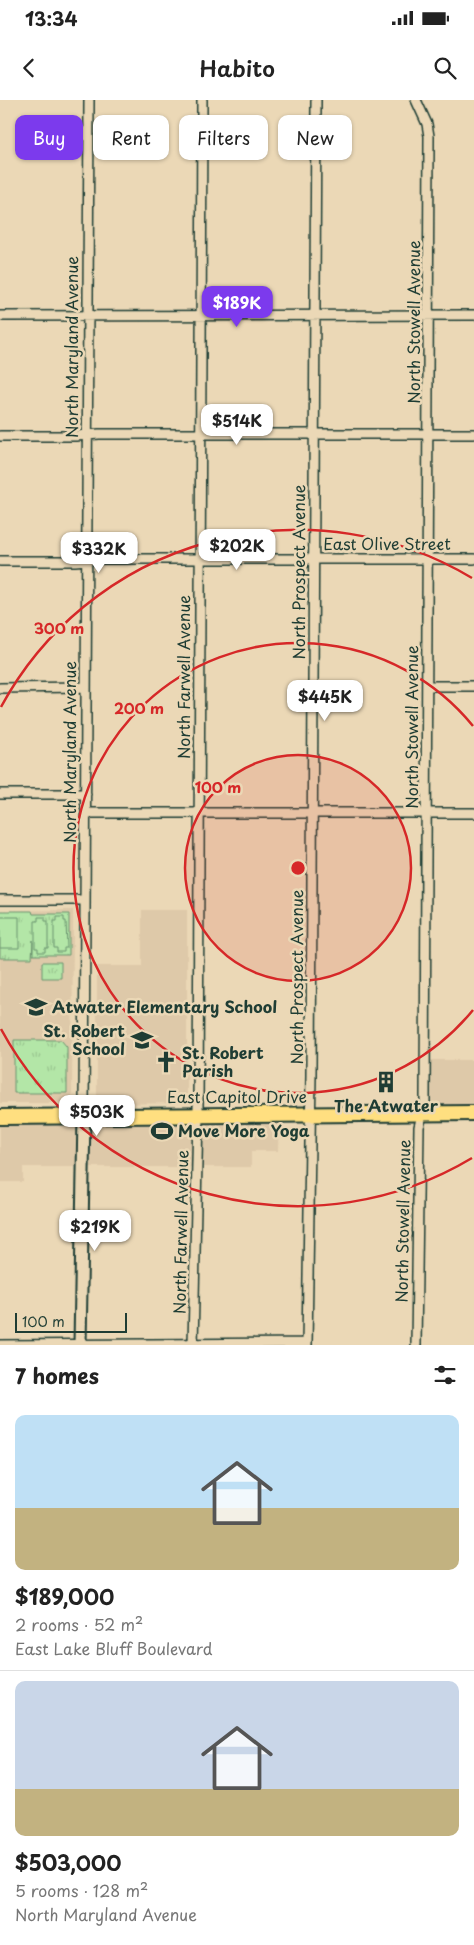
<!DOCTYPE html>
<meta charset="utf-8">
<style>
body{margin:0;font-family:"Playpen Sans",sans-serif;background:#f6f6f6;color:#222;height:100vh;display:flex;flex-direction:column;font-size:19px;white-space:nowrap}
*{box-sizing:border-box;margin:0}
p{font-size:16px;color:#767676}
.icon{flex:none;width:28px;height:28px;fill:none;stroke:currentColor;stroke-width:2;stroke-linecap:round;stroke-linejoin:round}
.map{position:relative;height:1245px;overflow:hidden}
.side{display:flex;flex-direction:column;background:#fff;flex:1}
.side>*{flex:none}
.banner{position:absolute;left:15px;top:15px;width:445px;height:45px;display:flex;gap:10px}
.scale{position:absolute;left:15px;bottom:12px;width:112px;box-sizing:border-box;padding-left:5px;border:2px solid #1f3d34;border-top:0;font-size:14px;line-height:18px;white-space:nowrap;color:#1f3d34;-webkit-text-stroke:4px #ebd8b6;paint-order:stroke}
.price{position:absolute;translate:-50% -42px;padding:0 11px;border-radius:10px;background:#fff;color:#222;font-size:16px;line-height:32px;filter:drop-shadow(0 1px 2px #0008)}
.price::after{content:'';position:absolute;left:50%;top:30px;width:15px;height:11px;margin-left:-8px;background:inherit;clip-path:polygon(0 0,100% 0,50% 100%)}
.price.current{background:#7c3aed;color:#fff}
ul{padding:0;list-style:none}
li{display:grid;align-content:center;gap:10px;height:265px;padding:0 15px}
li+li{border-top:1px solid #e0e0e0}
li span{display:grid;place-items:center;height:155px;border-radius:10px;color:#555}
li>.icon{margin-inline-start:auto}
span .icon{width:90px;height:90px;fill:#fffc;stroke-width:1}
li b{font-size:21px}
h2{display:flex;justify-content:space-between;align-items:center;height:60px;padding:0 15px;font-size:21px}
.chip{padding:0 18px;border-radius:10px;background:#fff;box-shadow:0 1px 4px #0004;font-size:18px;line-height:45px}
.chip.current{background:#7c3aed;color:#fff}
.status{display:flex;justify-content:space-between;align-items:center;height:35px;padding:0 25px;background:#fff;direction:ltr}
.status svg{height:14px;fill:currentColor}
header{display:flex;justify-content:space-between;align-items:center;height:65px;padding:0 15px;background:#fff;font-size:22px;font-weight:600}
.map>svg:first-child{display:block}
</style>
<div class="status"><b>13:34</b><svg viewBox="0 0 49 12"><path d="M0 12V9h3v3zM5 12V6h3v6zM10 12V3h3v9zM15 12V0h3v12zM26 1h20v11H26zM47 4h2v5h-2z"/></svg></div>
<header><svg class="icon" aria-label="back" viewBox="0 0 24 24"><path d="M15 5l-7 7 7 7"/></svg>Habito<svg class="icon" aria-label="search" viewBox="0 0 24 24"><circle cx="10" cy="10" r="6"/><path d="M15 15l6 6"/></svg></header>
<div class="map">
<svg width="474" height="1245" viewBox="0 0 474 1245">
<defs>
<pattern id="grass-tufts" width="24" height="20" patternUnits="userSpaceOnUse" patternTransform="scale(1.25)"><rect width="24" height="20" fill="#b3e6a7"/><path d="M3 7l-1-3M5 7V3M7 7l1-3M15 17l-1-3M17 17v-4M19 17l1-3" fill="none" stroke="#9ac690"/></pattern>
</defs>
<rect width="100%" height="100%" fill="#ebd8b6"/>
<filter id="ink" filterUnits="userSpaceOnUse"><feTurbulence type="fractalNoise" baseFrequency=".02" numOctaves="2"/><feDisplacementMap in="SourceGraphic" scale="10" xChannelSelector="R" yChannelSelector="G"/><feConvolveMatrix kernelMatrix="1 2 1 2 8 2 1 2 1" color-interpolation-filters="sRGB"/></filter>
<g filter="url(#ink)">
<path fill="#dec9a9" d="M73,810L72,1003H0V811Z
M142,810H187V1003L101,1004L97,1002V866H142Z
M425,960H474V1013H422Z
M279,1014L278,1051H251V1067H23V1082H0V1017Z"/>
<path fill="url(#grass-tufts)" stroke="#69926e" d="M0,811H32L33,814H69V855H33V840L32,858H0Z
M42,862H61V878H42Z
M14,940H61L67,947V993H14Z"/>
<path fill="#b3e6a7" stroke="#69926e" d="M0,817H19V848H0Z
M38,817H45V821H48V848H45V852H38V848H35V821H38Z
M57,817H64V821H66L67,848H64V852H57V848H54V821H57Z"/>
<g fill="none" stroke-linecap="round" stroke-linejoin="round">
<g stroke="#1f3d34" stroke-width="12">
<path id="minor" d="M0,216L474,215
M0,336H76L99,334H474
M0,461H75L98,459H474
M428,586H474
M0,588L86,587
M0,694H86
M86,713H474
M0,800H85
M84,1016L89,0
M0,1245L307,1243
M193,1245L198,1015L202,0
M307,1245L311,975L316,0
M416,1245L419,1027L425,1002L429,36L427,24L416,0"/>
</g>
<g stroke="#1f3d34" stroke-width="15">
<path id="tertiary" d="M80,1245L84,1016"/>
</g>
<g stroke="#1f3d34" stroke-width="18">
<path id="primary" d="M0,1017L474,1013"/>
</g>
<use href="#minor" stroke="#ebd8b6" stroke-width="9"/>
<use href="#tertiary" stroke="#ebd8b6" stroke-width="11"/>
<use href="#primary" stroke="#ffdf80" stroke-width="14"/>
</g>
</g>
<circle cx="298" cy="768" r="113" fill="#d62828" fill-opacity=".12"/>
<g fill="none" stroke="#d62828" stroke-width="2.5">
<circle cx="298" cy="768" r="113"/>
<path d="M473 910A225 225 0 1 1 473 626"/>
<path d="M472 1058A338 338 0 0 1 1 929M1 607A338 338 0 0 1 472 478"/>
</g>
<defs>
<g id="school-bare" transform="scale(1.725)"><path d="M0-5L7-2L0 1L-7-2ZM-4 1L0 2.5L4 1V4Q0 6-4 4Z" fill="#1f3d34" stroke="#ebd8b6" stroke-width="2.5" paint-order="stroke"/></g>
<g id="church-bare" transform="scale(1.725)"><path d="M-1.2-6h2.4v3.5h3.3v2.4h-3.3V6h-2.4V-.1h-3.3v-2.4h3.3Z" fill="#1f3d34" stroke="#ebd8b6" stroke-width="2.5" paint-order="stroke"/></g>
<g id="building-bare" transform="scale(1.725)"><path d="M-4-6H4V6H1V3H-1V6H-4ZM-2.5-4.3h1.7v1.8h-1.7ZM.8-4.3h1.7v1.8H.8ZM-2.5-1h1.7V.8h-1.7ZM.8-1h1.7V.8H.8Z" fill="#1f3d34" stroke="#ebd8b6" stroke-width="2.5" paint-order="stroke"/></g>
<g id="stadium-bare" transform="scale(1.725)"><path d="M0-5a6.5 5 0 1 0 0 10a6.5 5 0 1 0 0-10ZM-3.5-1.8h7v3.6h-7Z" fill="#1f3d34" stroke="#ebd8b6" stroke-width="2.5" paint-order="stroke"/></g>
</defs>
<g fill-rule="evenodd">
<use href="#school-bare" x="36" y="907"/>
<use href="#school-bare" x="142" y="940"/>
<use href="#church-bare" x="166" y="962"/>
<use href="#building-bare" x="386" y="982"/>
<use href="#stadium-bare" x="162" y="1031"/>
</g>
<g text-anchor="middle" stroke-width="5" stroke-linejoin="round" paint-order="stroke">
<g font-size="16" fill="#1f3d34" stroke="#ebd8b6">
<text transform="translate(414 222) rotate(-90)" y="6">North Stowell Avenue</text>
<text transform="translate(72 247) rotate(-90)" y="6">North Maryland Avenue</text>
<text x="387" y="450">East Olive Street</text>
<text transform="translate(299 472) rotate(-90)" y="6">North Prospect Avenue</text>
<text transform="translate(184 577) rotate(-90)" y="6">North Farwell Avenue</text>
<text transform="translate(412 627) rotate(-90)" y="6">North Stowell Avenue</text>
<text transform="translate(70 652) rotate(-90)" y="6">North Maryland Avenue</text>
<text transform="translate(297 877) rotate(-90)" y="6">North Prospect Avenue</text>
<text x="237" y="1003">East Capitol Drive</text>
<text transform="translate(403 1121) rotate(-89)" y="6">North Stowell Avenue</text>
<text transform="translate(181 1132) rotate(-89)" y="6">North Farwell Avenue</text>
</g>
<g font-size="16" font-weight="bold" fill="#1f3d34" stroke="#ebd8b6" text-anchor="start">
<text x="52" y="913">Atwater Elementary School</text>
<text x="125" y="937" text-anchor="end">St. Robert<tspan x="125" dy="18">School</tspan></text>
<text x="182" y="959">St. Robert<tspan x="182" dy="18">Parish</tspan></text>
<text x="386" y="1012" text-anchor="middle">The Atwater</text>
<text x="178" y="1037">Move More Yoga</text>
</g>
</g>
<circle cx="298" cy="768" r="8" fill="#d62828" stroke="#ebd8b6" stroke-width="2.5"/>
<g font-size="15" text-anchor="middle" font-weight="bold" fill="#d62828" stroke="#ebd8b6" stroke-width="5" stroke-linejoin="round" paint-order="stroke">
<text x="59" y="534">300 m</text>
<text x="139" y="614">200 m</text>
<text x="218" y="693">100 m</text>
</g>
</svg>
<div class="scale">100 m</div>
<b class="price current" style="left:237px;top:228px">$189K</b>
<b class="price" style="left:237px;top:346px">$514K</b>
<b class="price" style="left:237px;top:471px">$202K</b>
<b class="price" style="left:99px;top:474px">$332K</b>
<b class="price" style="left:325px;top:622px">$445K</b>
<b class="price" style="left:97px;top:1037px">$503K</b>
<b class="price" style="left:95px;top:1152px">$219K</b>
<div class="banner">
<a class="chip current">Buy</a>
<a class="chip">Rent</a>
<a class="chip">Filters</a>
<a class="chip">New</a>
</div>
</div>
<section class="side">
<h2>7 homes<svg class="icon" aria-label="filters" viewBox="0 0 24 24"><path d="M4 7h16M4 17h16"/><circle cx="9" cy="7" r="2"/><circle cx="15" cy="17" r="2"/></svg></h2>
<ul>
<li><span style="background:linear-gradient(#bfe0f5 60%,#c2b280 0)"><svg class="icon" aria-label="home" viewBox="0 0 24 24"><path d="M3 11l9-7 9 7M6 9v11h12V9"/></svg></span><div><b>$189,000</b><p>2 rooms · 52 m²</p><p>East Lake Bluff Boulevard</p></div></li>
<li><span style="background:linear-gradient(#c9d6e8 70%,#c2b280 0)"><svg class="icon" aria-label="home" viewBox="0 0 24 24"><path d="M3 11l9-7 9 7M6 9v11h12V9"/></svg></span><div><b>$503,000</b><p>5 rooms · 128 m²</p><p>North Maryland Avenue</p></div></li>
</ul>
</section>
